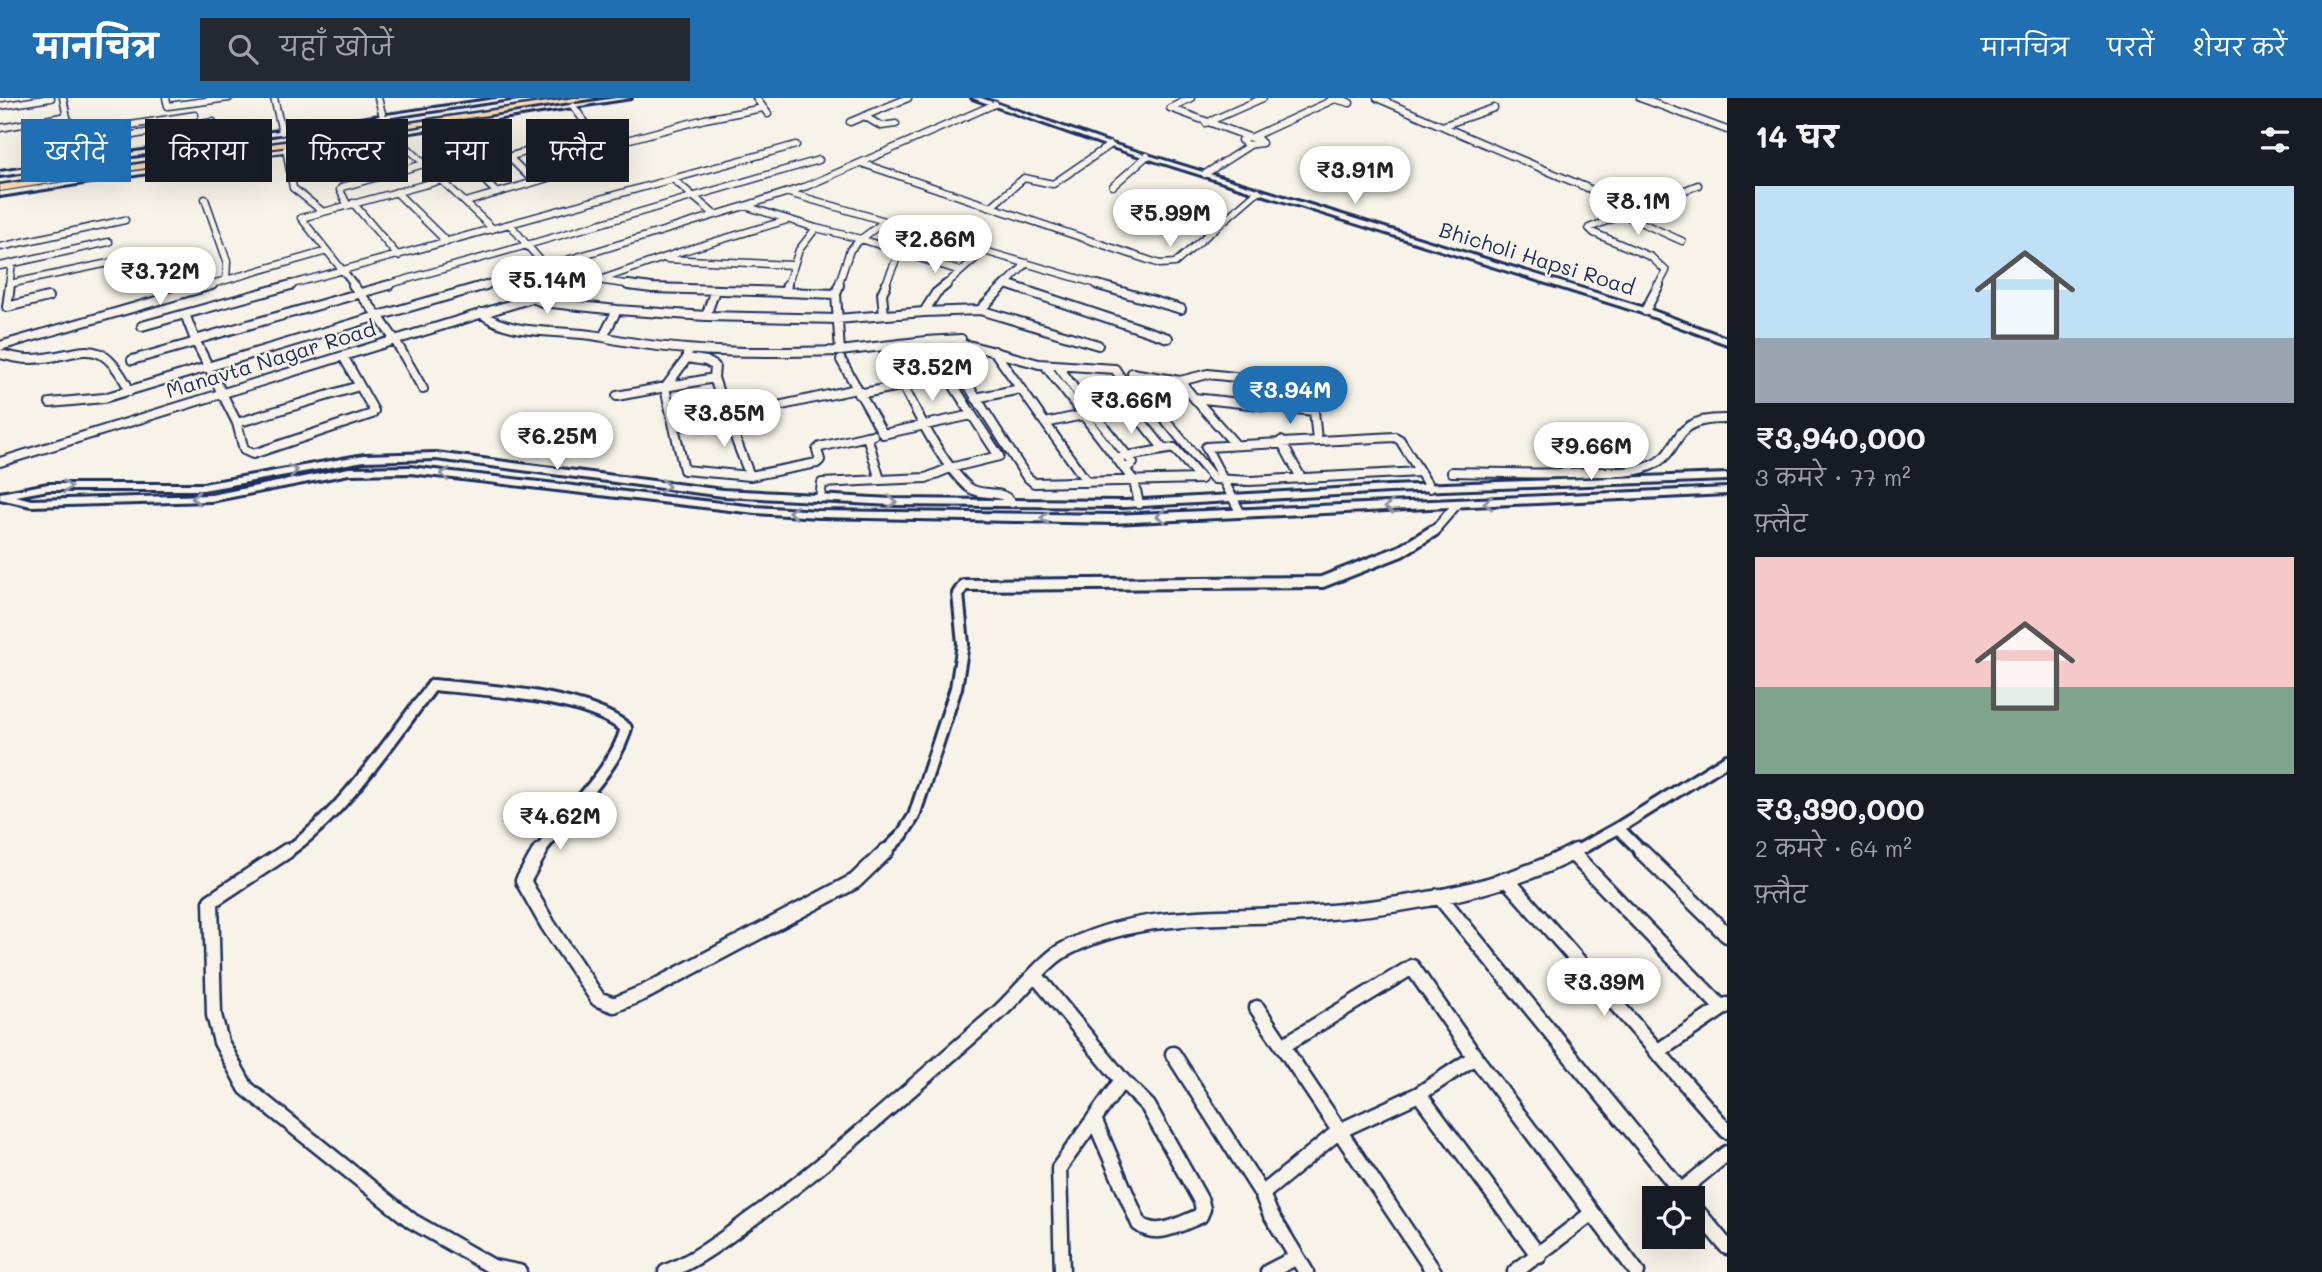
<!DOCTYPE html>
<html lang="hi">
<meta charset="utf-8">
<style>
body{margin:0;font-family:Mali,"Playpen Sans Deva",sans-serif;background:#242831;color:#f1f3f6;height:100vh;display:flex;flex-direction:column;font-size:26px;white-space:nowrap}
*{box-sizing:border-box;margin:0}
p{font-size:23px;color:#9ea1a6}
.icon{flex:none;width:38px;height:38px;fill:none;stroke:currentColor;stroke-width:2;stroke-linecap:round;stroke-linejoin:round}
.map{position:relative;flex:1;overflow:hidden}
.sheet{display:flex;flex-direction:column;background:#171b24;width:595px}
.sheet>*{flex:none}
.guide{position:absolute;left:21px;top:21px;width:665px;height:63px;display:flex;gap:14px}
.fabs{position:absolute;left:1642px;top:1088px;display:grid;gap:14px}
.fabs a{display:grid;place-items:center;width:63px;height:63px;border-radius:0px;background:#171b24;box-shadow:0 7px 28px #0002;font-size:35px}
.price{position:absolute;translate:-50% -60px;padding:0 16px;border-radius:24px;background:#fff;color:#222;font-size:23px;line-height:46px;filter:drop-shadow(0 2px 4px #0008)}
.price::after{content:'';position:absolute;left:50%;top:42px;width:21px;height:16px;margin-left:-10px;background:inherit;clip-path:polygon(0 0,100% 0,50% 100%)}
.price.active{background:#1f6fb2;color:#fff}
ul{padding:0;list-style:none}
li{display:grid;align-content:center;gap:14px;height:371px;padding:0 28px}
li span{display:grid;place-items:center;height:217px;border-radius:0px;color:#555}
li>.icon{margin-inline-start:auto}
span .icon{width:126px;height:126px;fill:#fffc;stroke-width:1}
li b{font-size:30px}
h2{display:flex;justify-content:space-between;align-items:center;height:84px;padding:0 28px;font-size:30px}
.pill{padding:0 24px;border-radius:0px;background:#171b24;box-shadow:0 7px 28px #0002;font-size:24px;line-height:63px}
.pill.active{background:#1f6fb2;color:#fff}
header{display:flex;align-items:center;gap:42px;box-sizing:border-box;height:98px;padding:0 35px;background:#1f6fb2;color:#fff}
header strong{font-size:33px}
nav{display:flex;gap:38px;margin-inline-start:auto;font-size:24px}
.search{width:490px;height:63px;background:#242831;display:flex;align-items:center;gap:18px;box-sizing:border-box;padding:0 24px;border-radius:0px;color:#9ea1a6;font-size:26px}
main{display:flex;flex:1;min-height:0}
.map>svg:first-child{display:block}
</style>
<header>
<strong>मानचित्र</strong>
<div class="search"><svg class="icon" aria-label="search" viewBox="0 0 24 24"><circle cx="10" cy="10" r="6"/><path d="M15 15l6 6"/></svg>यहाँ खोजें</div>
<nav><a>मानचित्र</a><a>परतें</a><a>शेयर करें</a></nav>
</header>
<main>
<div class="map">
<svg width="1727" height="1174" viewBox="0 0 1727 1174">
<rect width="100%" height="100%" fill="#f7f3e8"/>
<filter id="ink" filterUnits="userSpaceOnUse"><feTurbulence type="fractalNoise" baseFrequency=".0143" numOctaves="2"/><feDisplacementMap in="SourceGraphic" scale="14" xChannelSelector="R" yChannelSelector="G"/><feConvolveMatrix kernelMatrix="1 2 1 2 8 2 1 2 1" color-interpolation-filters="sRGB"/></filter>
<g filter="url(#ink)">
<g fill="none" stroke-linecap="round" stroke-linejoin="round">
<g stroke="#1b2f5e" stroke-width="9">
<path id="minor-far3" d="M63,0L76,63
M166,0L168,8L229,0
M274,0L282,34
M378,0L383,19
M756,0L768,16
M1191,0L1170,10L1249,39
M1331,0L1350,5L1340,0
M1377,0L1442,28
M1640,0L1727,32
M0,8L51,0
M573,8L604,50
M1494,10L1442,28L1637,111
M195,17L105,31L108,41L213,24L217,43
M864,18L881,28L896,26
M850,24L908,0
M1206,25L1263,0
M0,30L67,18
M392,35L493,131
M1246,39L1258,41L1262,45L1247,47L1241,42Z
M1252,39L1335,1
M286,51L293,90L322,113
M508,58L533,83
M352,65L408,52
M861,65L1160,166L1175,165L1258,93
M1205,76L1250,47
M673,81L715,117
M1113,88L1147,58
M396,94L447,144
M496,94L471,69L591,36
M789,95L885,123L861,141L960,173
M205,101L227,163L226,182
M466,104L613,61L604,50L608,47L705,21L763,10
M353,105L398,158
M347,106L340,92L342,89L424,66
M745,108L816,130L799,152L787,188
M745,108L807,88L995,6
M992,108L1024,80L1053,86L1110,47
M1622,116L1682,143
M885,123L984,153
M510,126L527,147L819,62
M816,130L861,141L850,152L838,188
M0,149L125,122
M666,161L792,167
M0,168L109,144
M600,182L683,153L787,122
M9,186L137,159
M1007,186L1014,188
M9,188L12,165
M205,188L327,153
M285,188L796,47
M355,188L301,120L442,82
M383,188L527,147L546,169L561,177L640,188
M480,188L495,184
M505,188L495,184L745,108
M885,188L896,162
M944,188L984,153L1104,188
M1004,188L1027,165
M1658,188L1666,173L1651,159L1594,135L1589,130L1698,87"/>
</g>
<g stroke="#1b2f5e" stroke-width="12">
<path id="minor-far2" d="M10,187L7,209L48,199
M353,187L378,218L486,187
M501,187L542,204L617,212L603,239C682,256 760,255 840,253L836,196L785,194L787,187
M628,187L652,190L785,194
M1005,187L980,212L1098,247
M1009,187L1168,240
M1098,187L1181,211
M836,196L839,187
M617,212L706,218L715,192
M1645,213L1659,187
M924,214L980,212
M481,215C512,240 563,230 603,239
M884,217L882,195L886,187
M706,218L837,221L924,214L936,195L946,187
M142,228L185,216
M195,242L185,216L291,187
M926,243L961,241
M0,248L212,187
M840,253L926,243L972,317L883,336L841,262
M994,253L1087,384
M886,255C908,295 935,359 968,389C981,400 1000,389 1012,405
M0,256C9,258 19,261 28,261C80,262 97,228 130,293
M343,258L374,313L372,316L253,356L244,352L237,325L195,242L389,187
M687,260L665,290L684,372L750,378
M132,262L196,244
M1045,267L1134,383L1139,406
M1058,268L1081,300L1116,292L1163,350
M1180,283L1208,276L1307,287L1311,290L1314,313
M423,291L395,242L529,201
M856,291L727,319L750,378L817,365L820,362L817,352L820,349L867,338
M1116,292L1127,289L1115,271L1039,266L968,247L945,251L1026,378L1034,385L1201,381
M858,296L948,279
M617,298L714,280
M975,300L1021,291
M1081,300L1133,365L1125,371
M1194,300L1235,346
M237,325L359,288
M1045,325L1083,317
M674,329L727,319L714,280L715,268L706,263L687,260V255
M873,337L867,338L880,382L926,380L950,370L999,358L972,317
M1317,342L1314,313L1194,300L1180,283L1132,275L1135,285L1214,381L1250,383L1420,374
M1281,343L1300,378
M1116,360L1174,350L1201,381
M0,364L395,242L378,218L104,300L50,305
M1452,374C1500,375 1549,377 1597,374C1613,374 1630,375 1645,370C1688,356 1663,319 1727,321
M820,400L822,385L880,382
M1240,414L1206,349L1395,339L1400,342L1430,390
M1433,434L1457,406"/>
</g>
<g stroke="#1b2f5e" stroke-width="16">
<path id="minor-far1" d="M1618,730L1643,755
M285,755C343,716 390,642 433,587C486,592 585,597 626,630C615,674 564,716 539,755
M884,755L902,737L914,718L956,590L963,546L958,496L964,487L1322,484L1401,453L1435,432
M1573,755L1618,730L1727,662"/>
</g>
<g stroke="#1b2f5e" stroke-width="19">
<path id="minor" d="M287,753L211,803L214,917L221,944L246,990L412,1123L493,1169L519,1174
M540,753L523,783L548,827L598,901L614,907L645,894L855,783L886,753
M1641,753L1727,837
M1572,755L1722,910
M1508,783L1727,1033
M1439,798L1681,1093L1727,1055
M1036,878L1122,982L1148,1008L1201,1103L1203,1111L1200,1118C1181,1125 1158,1141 1139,1126L1094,1021
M1257,910L1434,1174
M1284,947L1412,869L1475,959
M1657,954L1727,907
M1173,956L1262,1096L1270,1115L1306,1174
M1419,996L1539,1158
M1262,1096L1339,1033L1419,996L1475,959L1637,1174
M1692,1107L1727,1149
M666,1174C699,1161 726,1139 755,1118C840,1057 918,983 998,915C1017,898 1043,864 1062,853C1136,812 1224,821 1305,816C1395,810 1496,795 1576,753
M1062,1174L1059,1070L1122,982
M1268,1174L1297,1159
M1515,1174L1592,1115"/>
</g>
<g stroke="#1b2f5e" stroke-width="6">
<path id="tertiary" d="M502,0H518L0,78V74Z
M616,0H631L0,98V94Z
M972,0H981L1112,46L1648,211L1727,240V246L1642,215L1108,48Z
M436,355L723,392L892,401L1125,403L1389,388L1727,376V382L1389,394L1125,409L892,407L723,398L436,361L364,363L203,392H48L16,398L31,402L211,397L349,370L410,369L755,409L818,413L1113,417L1727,390V396L1113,425L818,419L755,415L410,375L349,376L211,403L31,408L0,401V395L48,386H203L364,357Z"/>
</g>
<g stroke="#1b2f5e" stroke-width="5">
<path id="trunk" d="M574,0H596L0,93V87Z"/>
</g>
<use href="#minor-far3" stroke="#f7f3e8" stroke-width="6"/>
<use href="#minor-far2" stroke="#f7f3e8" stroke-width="8"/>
<use href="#minor-far1" stroke="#f7f3e8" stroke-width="10"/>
<use href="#minor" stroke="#f7f3e8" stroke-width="14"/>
<use href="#tertiary" fill="#f7f3e8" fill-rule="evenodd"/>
<use href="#trunk" fill="#fcdcac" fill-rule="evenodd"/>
</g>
<defs><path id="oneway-chevron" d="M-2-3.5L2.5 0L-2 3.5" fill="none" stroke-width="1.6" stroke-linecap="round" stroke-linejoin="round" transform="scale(1.75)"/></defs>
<g stroke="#8991a3">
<use href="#oneway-chevron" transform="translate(293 373) rotate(-10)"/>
<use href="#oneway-chevron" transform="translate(445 376) rotate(-173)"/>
<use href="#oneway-chevron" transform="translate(665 388) rotate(7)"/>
<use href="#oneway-chevron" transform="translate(67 389)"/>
<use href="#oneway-chevron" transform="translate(196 400) rotate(178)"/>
<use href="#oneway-chevron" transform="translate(892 404) rotate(2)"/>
<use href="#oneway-chevron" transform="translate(1488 405) rotate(178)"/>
<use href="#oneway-chevron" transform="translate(1389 409) rotate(178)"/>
<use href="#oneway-chevron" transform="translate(793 414) rotate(-176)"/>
<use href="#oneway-chevron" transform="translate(1161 418) rotate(177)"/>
<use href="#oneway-chevron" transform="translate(1045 420) rotate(-179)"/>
</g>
</g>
<g text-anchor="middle" stroke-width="5" stroke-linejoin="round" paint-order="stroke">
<g font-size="21" fill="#1b2f5e" stroke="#f7f3e8">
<text transform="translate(1537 161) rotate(17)" y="7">Bhicholi Hapsi Road</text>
<text transform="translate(271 262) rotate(-17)" y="7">Manavta Nagar Road</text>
</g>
</g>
</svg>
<div class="fabs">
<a><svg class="icon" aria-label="locate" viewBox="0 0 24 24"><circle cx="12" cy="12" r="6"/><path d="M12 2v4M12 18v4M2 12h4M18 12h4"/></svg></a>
</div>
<b class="price" style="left:1355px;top:108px">₹3.91M</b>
<b class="price" style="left:1638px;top:139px">₹8.1M</b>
<b class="price" style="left:1170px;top:151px">₹5.99M</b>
<b class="price" style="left:935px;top:177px">₹2.86M</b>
<b class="price" style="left:160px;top:209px">₹3.72M</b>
<b class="price" style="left:547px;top:218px">₹5.14M</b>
<b class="price" style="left:932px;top:305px">₹3.52M</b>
<b class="price active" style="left:1290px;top:328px">₹3.94M</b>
<b class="price" style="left:1131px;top:338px">₹3.66M</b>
<b class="price" style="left:724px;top:351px">₹3.85M</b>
<b class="price" style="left:557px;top:374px">₹6.25M</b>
<b class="price" style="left:1591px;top:384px">₹9.66M</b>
<b class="price" style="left:560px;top:754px">₹4.62M</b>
<b class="price" style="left:1604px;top:920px">₹3.39M</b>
<div class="guide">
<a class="pill active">खरीदें</a>
<a class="pill">किराया</a>
<a class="pill">फ़िल्टर</a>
<a class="pill">नया</a>
<a class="pill">फ़्लैट</a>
</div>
</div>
<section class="sheet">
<h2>14 घर<svg class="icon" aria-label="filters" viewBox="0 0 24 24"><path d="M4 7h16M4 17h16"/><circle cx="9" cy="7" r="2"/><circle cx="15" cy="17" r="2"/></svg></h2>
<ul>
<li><span style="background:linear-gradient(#bfe0f5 70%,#9aa5b1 0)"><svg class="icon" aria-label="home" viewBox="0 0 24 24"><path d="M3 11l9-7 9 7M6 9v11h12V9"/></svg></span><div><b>₹3,940,000</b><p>3 कमरे · 77 m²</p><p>फ़्लैट</p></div></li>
<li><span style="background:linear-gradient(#f6c9c9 60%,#7fa58c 0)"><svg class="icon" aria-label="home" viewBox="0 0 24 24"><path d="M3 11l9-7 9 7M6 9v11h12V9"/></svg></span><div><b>₹3,390,000</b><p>2 कमरे · 64 m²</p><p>फ़्लैट</p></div></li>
</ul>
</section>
</main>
